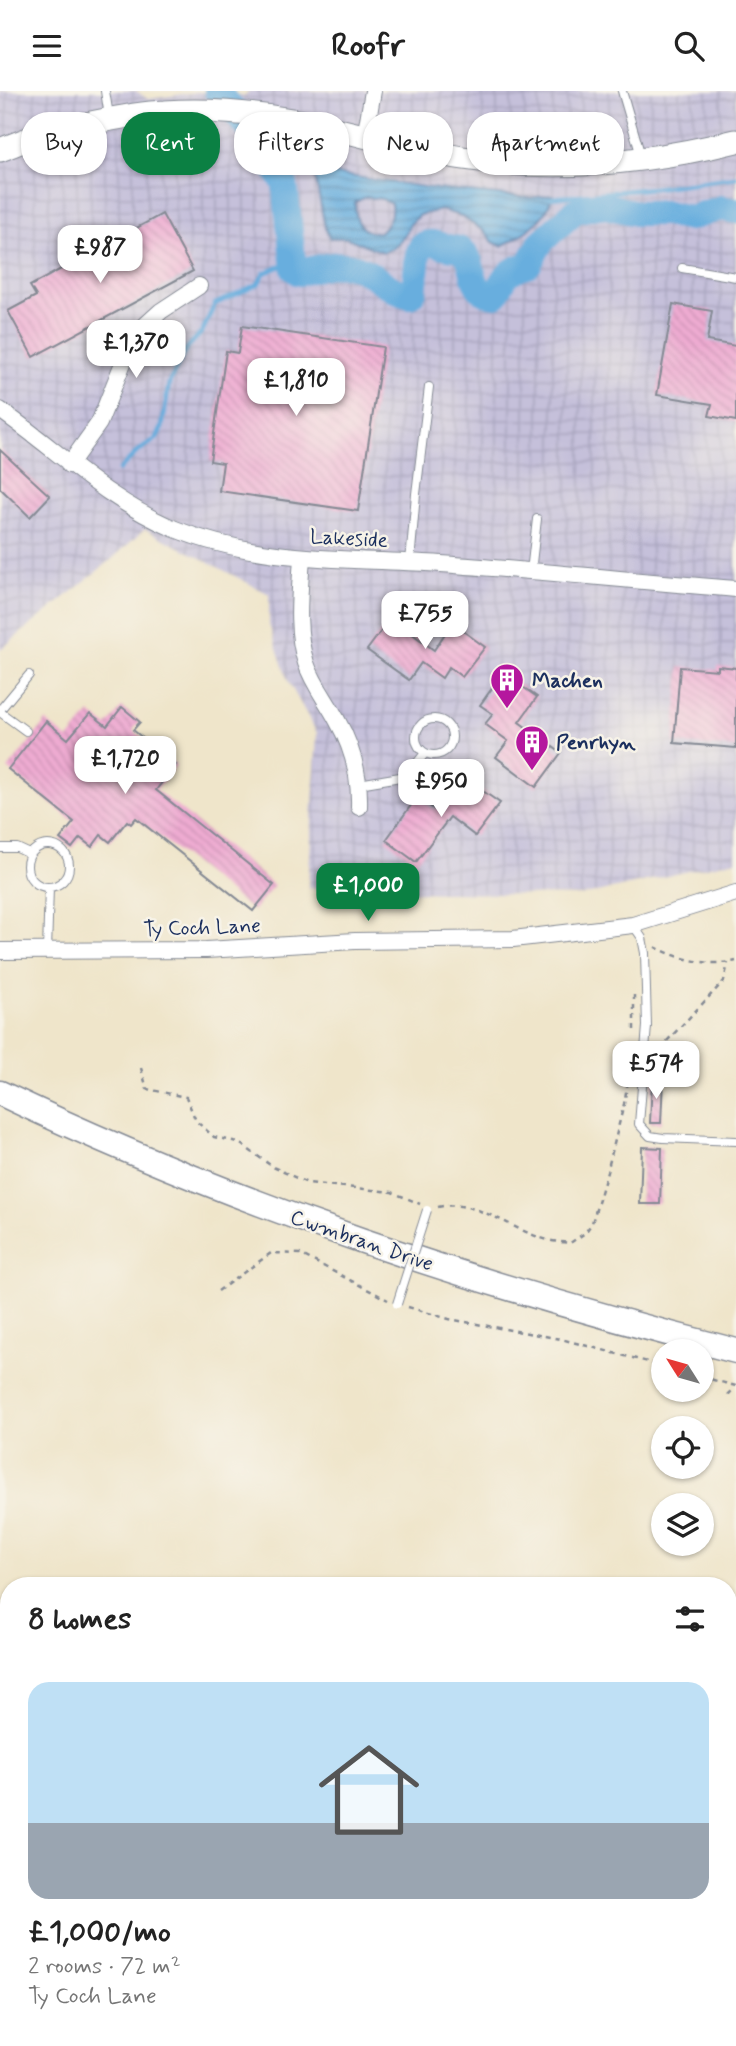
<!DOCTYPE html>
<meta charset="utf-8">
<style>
body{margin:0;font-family:Mynerve,sans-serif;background:#f2f2f2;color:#222;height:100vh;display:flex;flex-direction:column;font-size:26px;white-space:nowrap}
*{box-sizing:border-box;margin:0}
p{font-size:23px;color:#767676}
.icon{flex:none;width:38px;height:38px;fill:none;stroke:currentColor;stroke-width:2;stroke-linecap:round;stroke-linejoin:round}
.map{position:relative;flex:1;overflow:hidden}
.details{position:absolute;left:0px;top:1486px;width:737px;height:471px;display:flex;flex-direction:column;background:#fff;border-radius:28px 28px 0 0;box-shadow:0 2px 5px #0004}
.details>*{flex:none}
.hud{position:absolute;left:21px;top:21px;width:695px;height:63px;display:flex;gap:14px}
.needle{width:46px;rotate:307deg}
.fabs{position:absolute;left:651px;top:1248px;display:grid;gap:14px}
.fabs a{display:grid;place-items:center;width:63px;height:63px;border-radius:50%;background:#fff;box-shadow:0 2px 5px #0004;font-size:35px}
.price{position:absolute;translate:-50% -60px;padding:0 16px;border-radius:14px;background:#fff;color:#222;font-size:23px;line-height:46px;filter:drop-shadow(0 2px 4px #0008)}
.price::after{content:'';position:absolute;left:50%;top:42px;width:21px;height:16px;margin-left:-10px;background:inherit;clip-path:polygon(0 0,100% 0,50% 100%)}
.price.on{background:#0b8043;color:#fff}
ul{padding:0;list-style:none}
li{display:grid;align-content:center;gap:14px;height:371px;padding:0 28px}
li span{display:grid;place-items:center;height:217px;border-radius:21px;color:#555}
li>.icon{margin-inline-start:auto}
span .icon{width:126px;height:126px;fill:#fffc;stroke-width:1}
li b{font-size:30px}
h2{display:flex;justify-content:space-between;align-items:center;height:84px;padding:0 28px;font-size:30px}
.chip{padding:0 24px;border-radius:28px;background:#fff;box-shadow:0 2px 5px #0004;font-size:24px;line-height:63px}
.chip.on{background:#0b8043;color:#fff}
header{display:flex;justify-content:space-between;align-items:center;height:91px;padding:0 28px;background:#fff;font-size:32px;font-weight:700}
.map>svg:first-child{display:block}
</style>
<header><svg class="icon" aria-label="menu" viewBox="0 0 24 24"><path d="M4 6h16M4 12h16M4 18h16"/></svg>Roofr<svg class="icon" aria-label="search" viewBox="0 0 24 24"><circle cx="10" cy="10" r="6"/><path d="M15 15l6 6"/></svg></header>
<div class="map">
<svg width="736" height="1955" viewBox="0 0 736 1955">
<defs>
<pattern id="industrial-grid" width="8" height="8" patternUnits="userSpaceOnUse" patternTransform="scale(1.75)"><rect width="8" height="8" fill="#c5c0da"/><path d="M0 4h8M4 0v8" fill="none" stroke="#a9a5be"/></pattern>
<pattern id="forest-firs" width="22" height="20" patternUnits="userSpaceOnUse" patternTransform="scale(1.75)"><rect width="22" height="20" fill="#7bb674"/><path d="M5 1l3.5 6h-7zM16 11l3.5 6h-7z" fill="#649462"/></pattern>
<pattern id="water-rules" width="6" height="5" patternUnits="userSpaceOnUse" patternTransform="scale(1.75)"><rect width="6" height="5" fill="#68aede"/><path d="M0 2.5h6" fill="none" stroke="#558eb7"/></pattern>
<pattern id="building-back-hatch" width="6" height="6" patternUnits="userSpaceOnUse" patternTransform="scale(1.75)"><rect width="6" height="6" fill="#eeabd1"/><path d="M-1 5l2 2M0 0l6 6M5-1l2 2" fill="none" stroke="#cc93b6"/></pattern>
</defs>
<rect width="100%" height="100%" fill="#f7f3e8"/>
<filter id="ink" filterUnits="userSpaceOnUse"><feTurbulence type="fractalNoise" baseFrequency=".0143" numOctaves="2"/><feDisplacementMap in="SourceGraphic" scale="14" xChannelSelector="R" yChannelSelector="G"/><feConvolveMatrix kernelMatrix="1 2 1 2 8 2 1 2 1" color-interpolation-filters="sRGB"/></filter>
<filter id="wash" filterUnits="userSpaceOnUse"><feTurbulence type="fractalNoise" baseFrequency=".00686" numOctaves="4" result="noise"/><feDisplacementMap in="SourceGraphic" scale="28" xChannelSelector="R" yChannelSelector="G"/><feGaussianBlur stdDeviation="1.57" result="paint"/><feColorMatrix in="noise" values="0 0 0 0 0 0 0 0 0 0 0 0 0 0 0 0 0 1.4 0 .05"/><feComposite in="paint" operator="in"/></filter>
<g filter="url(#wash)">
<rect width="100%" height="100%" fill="#efe5ca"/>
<path fill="url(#industrial-grid)" d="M0,0H136L148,8L197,1L245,5L249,0H736V769L582,805L365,800L308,797L317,642L288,590L269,534V503L145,438L112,468L0,559Z"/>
<path fill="url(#forest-firs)" stroke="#4b7269" stroke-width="2" d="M178,1948H595L626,1955H179Z"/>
<path fill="url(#water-rules)" stroke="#426e9e" stroke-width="2" fill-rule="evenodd" d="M314,80L438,98L530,107L552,104C548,128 522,145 501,155L493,151L485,141L461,125L441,119L419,124L410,133L405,144L394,157L383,161L347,147H330L325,137ZM366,106L382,108L391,113C393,125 388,133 380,141C359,144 355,128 355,111Z"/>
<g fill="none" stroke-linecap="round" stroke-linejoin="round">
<path stroke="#68aede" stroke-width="4.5" d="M551,107L653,97L736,86
M119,379L136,362L156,348L162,337L169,292L186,258L202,241L215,213L258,193L264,182L294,170
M0,1776L9,1777
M178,1948L179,1955"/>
<path stroke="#68aede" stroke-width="16" d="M0,1623L9,1626
M694,1948L718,1955"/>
<path stroke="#68aede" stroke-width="26" d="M217,0L254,44L285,93L294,178L299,182C329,173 348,167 375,186C387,194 395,201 410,205L414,201L418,163L422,154C430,150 435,152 443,155C450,157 460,156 465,162C477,175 468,203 496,204C506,184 507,180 529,173L541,151L575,120L602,114L636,122H665L690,127L721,117L736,120"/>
</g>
<g id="blocks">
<path fill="url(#building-back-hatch)" d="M162,123L193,180L33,266L8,220L36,205L30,195Z
M673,213L712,220L707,250L736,255V330L709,325L712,313L657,304Z
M242,235L383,256L358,420L219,400L223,372L210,370L226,260L238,262Z
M0,359L50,405L30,426L0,397Z
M391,527L434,559L452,532L485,556L462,586L449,576L442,587L421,572L409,589L367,559Z
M718,575L736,577V657L674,652L680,576L718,579Z
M503,582L537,606L519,631L561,662L536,696L496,666L508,650L485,633L493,623L480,614Z
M122,616L140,631L133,639L176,674L156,699L274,794L253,820L136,727L131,733L127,730L110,751L101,744L92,756L80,747L72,757L60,748L74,731L8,678L46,630L68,648L90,622L107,635Z
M467,689L500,712L475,745L450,726L416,771L386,749L417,706L435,719L450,700L456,705Z
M652,989H663L661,1032H650Z
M642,1056L662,1057L660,1113H640Z"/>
</g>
</g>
<g filter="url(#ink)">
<use href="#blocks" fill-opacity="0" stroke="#858a94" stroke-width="2"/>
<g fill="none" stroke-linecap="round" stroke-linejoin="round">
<g stroke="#858a94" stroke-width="10">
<path id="lane" d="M105,0L109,25
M622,0L641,65
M682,177L736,186
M410,471L416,403L429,296
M531,481L537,428
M0,619L29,584
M0,621L26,640
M416 646a18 18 0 1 1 36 0a18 18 0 1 1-36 0Z
M359,693L400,686L410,681L425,662
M27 775a21 21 0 1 1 42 0a21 21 0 1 1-42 0Z
M0,757H17L30,763
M633,834L642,847L645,862L647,935L639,1033L650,1045L663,1047L736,1050
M47,860L49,796"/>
</g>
<g stroke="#858a94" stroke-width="18">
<path id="street" d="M365,46L373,0
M0,319C59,360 107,410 175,438C259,472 351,467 441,473C539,480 638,490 736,498
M69,374L99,332L129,257L140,239L161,220L199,195
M302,466C300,501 295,538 306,572C313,593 327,610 337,629C353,657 360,685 359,716
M0,860L206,859L355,850L513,848L633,834L736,802"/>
</g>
<g stroke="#858a94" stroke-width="25">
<path id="secondary" d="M0,59C18,52 36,44 55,39C67,35 79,34 91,32C115,27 140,22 165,21C206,18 251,22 292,29C349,39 405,58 463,67C554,81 647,72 736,50"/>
</g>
<g stroke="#858a94" stroke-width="27">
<path id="primary" d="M0,1002C236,1115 483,1196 736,1260"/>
</g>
<path stroke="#858a94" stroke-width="2.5" stroke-dasharray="5 5" stroke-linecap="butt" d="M655,856C679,868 709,876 736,870
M634,904V939
M665,970L667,950L724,890L728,872
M141,977L147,998L186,1006L196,1030L214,1046L238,1051L273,1076L307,1092L392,1101L420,1113
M438,1116C477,1107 512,1140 548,1149C555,1151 563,1151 570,1152L585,1142L592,1132L607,1081L624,1013L632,966
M218,1200L271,1162L300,1163L388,1209
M408,1216L449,1228L561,1248L663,1275
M702,1286L736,1295
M728,1304L735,1297
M0,1639L9,1643
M633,1948L657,1955"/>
<use href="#lane" stroke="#fff" stroke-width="8"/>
<use href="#street" stroke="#fff" stroke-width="16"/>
<use href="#secondary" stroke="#fff" stroke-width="23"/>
<use href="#primary" stroke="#fff" stroke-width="24"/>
<g stroke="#858a94" stroke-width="10" stroke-linecap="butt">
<path id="lane-bridge" d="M397,1213L427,1119"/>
</g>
<use href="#lane-bridge" stroke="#fff" stroke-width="8"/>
</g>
</g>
<defs>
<g id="building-pin" transform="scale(1.75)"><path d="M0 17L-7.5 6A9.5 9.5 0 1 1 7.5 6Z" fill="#b5179e" stroke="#f7f3e8"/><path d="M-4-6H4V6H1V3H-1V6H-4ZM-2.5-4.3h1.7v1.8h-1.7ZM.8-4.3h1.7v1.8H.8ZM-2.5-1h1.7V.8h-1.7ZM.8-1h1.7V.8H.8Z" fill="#fff"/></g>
</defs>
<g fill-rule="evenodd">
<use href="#building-pin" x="507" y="589"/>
<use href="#building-pin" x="532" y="651"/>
</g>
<g text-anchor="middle" stroke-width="5" stroke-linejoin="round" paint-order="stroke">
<g font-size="21" fill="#1b2f5e" stroke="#f7f3e8">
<text transform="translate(349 447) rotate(3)" y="7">Lakeside</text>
<text transform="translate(202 836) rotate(-2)" y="7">Ty Coch Lane</text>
<text transform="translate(362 1149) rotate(19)" y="7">Cwmbran Drive</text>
</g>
<g font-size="21" font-weight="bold" fill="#1b2f5e" stroke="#f7f3e8" text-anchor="start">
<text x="532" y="596">Machen</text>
<text x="556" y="658">Penrhyn</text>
</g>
</g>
</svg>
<div class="fabs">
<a><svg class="needle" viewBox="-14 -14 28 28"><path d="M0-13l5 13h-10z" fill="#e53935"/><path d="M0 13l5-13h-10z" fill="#767676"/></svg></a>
<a><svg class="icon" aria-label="locate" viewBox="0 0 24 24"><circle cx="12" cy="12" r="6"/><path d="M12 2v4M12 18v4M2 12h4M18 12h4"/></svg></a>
<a><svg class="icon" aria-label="layers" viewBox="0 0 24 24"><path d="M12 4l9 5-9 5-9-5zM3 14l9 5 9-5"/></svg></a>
</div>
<b class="price" style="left:100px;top:194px">£987</b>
<b class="price" style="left:136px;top:289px">£1,370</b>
<b class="price" style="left:296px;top:327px">£1,810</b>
<b class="price" style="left:425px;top:560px">£755</b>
<b class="price" style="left:125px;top:705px">£1,720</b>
<b class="price" style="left:441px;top:728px">£950</b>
<b class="price on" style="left:368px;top:832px">£1,000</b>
<b class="price" style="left:656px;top:1010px">£574</b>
<div class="hud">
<a class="chip">Buy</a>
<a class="chip on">Rent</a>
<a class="chip">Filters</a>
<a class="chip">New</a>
<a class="chip">Apartment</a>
</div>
<section class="details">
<h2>8 homes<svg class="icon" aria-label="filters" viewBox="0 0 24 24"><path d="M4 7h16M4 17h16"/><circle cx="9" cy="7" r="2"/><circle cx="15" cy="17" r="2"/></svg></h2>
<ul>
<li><span style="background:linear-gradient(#bfe0f5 65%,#9aa5b1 0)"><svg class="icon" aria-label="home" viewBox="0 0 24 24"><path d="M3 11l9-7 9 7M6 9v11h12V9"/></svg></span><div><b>£1,000/mo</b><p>2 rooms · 72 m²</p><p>Ty Coch Lane</p></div></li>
</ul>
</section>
</div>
